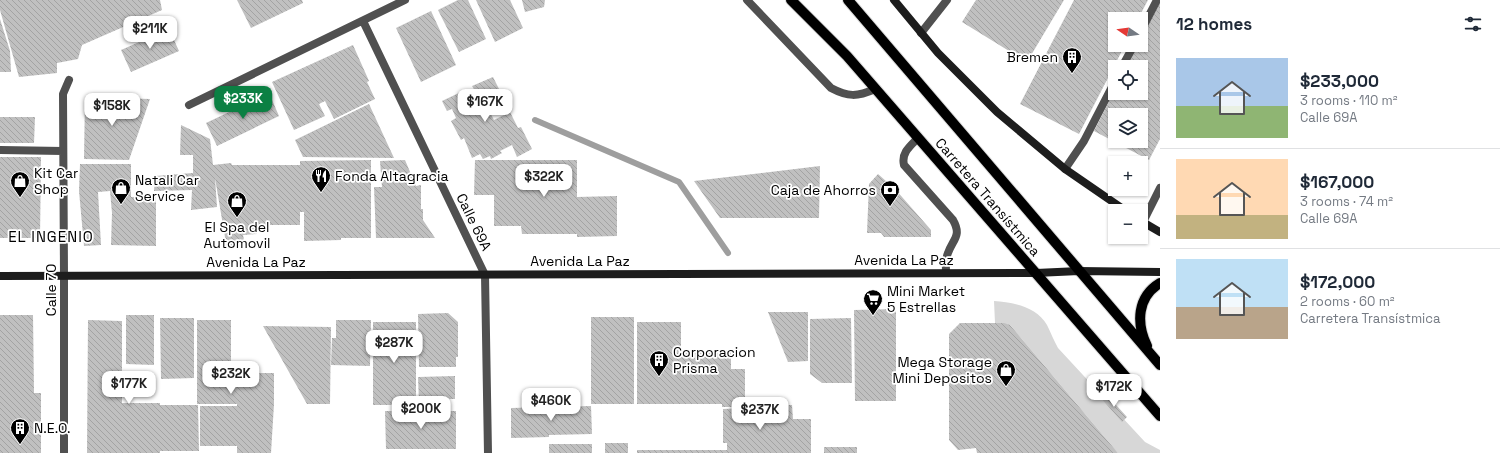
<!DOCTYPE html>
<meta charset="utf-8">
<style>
body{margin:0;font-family:"Space Grotesk",sans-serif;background:#f6f6f7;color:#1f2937;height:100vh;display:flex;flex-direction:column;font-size:15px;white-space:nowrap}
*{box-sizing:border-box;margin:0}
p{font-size:13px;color:#747a83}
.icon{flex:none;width:22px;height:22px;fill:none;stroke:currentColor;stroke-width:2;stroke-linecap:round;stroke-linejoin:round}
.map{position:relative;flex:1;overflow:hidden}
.drawer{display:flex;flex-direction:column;background:#fff;width:340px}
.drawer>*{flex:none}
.needle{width:26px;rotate:283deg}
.fabs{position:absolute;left:1108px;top:12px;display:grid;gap:8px}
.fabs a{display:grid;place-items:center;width:40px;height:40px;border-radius:0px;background:#fff;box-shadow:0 1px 3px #0004;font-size:20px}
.price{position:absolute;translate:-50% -34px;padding:0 9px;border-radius:8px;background:#fff;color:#222;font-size:13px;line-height:26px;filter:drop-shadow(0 1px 2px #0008)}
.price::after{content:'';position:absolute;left:50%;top:24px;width:12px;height:9px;margin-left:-6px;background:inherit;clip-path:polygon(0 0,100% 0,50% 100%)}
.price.current{background:#0b8043;color:#fff}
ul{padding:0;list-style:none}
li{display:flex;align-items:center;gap:12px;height:100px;padding:0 16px}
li+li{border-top:1px solid #e0e1e3}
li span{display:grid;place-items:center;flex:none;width:112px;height:80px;border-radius:0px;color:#555}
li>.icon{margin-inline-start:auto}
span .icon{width:48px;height:48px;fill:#fffc;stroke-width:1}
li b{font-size:17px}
h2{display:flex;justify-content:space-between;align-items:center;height:48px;padding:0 16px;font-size:17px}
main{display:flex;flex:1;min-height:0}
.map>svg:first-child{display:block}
</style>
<main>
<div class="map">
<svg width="1160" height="453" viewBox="0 0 1160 453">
<defs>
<pattern id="building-back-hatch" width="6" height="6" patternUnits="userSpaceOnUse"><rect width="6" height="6" fill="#c0c0c0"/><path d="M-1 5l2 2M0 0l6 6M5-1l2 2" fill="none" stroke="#a3a3a3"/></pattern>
</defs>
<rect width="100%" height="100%" fill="#fff"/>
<path fill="#d7d7d7" d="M994,301C1013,302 1037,307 1047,325C1051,333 1054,341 1058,348L1145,442L1160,450V453H1118L1010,325L995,323Z"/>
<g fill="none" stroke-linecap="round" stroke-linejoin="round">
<path stroke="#9e9e9e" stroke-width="6" d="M535,120L679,182L728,253"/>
</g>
<path fill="url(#building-back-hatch)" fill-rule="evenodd" d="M0,0H160L162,10L82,45L78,59L57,63V73L19,77L0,10Z
M237,0H302L303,3L251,28Z
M458,0H468L486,39L459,52L438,10Z
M476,0H510L523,28L495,42Z
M522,0H545L544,7L525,12Z
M976,0H1064L1027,62L962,22Z
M1074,0H1148L1138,19H1115V45H1125L1079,134L1020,104Z
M1160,2V139L1149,160L1094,131L1115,90V93H1141V67H1127L1138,45H1141V39ZM1115,115H1141V141H1115Z
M431,11L456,65L421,82L396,28Z
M0,19L10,51L11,72H0Z
M169,29L179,51L131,72L121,50Z
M353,45L369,81L367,82L375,99L334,119L325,101L319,104L325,116L294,130L272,82Z
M493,77L502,95L485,103L494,120L510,112L518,128L521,127L532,149L517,157L512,145L500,151L502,153L491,159L490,156L483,159L480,154L472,158L464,138L461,140L451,121L456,118L452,109L447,111L442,101L463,91L465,96L475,91L472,86Z
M269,93L279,116L217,146L206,123Z
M85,97L150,99L129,160L84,159Z
M369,104L394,158L303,157L295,140Z
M0,117H35L34,143H0Z
M181,125L210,139L213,165L231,163L232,165H300V161L371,160V238H341V240L304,241V212H300V225H257V234L243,235L245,245L227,249L215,178L217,207L191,210L192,190L154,191L155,176L193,173V155H180Z
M0,157H41L40,238H0Z
M405,160L416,186L421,185V209H423V220L435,238H376L374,187H382L380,161Z
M475,160H577V197L617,196V236L577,237V234H522L521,226H494V195H474Z
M80,164H131V197H156V246L111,245L112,213L110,191L98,192L101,245L84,246L79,191Z
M820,166L819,218H720L694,181Z
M878,174L887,182L888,181L931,230V237H884L881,233H867L869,184Z
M896,309V401H855L854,310Z
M768,312H808V361L788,362Z
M448,313L458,322V357H456V367H419L418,314Z
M0,315H33L34,393H41V453H0Z
M126,315H154V365L126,364Z
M591,317H634V404H591Z
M160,318H194V378L161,379Z
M851,318L852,383H822L810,374V319Z
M88,320L122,321V403H160V405H198L199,451H160V453H87Z
M197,320H231V373H274V404L271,453H237V446H200V406H237V404H197Z
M336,320H371L370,366L331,365L332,338H336Z
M373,322H416V405H373Z
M637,322H681V350H731V369H745V407H722V404H637Z
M960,323H1004L1010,325L1118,453H977L976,448L958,450L949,440V334Z
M263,326L331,327L330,404H307Z
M455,376V399H449V403H419L418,377Z
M1106,394L1127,417L1122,422L1101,398Z
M746,400H777V405H792L793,419H811V453H637V450H727V443H723V409L746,408Z
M591,406L592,434L549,435V437L511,438V408Z
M385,411H456V449H386Z
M605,443H628V453H605Z
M549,444H592V453H549Z
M824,447H857V453H824Z"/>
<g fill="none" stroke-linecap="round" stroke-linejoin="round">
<g stroke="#dbdbdb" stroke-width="12">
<path id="primary" d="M791,0L847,56L1160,416
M848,0L1160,365
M1147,346C1136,323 1137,297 1160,283"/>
</g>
<path stroke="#505050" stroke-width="8" d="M747,0L831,88C848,97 857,97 875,89
M1141,31L1157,0
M921,33L947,0
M1122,67L1134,45
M918,138C910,146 901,153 904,165L953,220C962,236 953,239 948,253C945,259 946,266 946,273
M0,150L63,151
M1065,169L1084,141L1115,81
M1143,222L1160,188
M64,276L63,94L69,80"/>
<path stroke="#505050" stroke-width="8" d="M363,21L485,275L488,453
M189,105L405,0
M64,276V453"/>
<path stroke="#1d1d1d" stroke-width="8" d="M894,0L938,53L997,112L1065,169L1126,211
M1141,221L1160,232
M0,276L1036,273L1079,271L1160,272"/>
<use href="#primary" stroke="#000" stroke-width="10"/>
</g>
<defs>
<g id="building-pin" transform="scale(1)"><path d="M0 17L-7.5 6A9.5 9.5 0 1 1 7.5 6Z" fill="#000" stroke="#fff"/><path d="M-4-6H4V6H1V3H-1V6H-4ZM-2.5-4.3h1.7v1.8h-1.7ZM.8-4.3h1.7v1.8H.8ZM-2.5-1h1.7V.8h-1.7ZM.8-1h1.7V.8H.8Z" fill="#fff"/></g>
<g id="restaurant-pin" transform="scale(1)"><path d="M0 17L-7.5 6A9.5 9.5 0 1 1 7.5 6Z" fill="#000" stroke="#fff"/><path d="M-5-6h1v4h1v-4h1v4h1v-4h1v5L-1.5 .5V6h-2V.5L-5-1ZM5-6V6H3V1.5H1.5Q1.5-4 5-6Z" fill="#fff"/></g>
<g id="shop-pin" transform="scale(1)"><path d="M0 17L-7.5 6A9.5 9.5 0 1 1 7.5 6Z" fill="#000" stroke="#fff"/><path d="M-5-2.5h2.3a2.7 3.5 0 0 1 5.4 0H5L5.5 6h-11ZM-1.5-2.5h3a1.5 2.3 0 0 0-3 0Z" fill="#fff"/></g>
<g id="bank-pin" transform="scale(1)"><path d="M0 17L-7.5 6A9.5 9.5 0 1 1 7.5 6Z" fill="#000" stroke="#fff"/><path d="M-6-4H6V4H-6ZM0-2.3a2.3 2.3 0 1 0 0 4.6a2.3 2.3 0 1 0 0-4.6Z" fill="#fff"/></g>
<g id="supermarket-pin" transform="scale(1)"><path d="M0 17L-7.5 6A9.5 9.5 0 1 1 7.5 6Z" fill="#000" stroke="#fff"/><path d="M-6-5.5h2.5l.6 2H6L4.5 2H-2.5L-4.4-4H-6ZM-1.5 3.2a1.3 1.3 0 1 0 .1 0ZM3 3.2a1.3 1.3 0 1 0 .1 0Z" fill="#fff"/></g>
</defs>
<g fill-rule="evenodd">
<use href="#building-pin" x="1072" y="57"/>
<use href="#restaurant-pin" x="321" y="176"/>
<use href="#shop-pin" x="20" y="181"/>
<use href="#shop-pin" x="121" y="188"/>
<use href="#bank-pin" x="890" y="190"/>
<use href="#shop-pin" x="237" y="201"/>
<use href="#supermarket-pin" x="873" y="299"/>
<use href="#building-pin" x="659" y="360"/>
<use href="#shop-pin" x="1006" y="370"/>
<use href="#building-pin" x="20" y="428"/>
</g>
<g text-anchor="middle" stroke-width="3.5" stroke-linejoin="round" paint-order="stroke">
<g font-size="14" fill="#000" stroke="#fff" text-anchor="start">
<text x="1058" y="62" text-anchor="end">Bremen</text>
<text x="34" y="178">Kit Car<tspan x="34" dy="16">Shop</tspan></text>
<text x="335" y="181">Fonda Altagracia</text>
<text x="135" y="185">Natali Car<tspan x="135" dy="16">Service</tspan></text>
<text x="876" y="195" text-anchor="end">Caja de Ahorros</text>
<text x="237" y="232" text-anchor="middle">El Spa del<tspan x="237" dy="16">Automovil</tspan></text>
<text x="887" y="296">Mini Market<tspan x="887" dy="16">5 Estrellas</tspan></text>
<text x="673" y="357">Corporacion<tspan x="673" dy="16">Prisma</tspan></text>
<text x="992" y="367" text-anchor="end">Mega Storage<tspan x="992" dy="16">Mini Depositos</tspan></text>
<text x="34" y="433">N.E.O.</text>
</g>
<g font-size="14" fill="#000" stroke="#fff">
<text transform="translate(988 197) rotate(49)" y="5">Carretera Transístmica</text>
<text transform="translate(474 222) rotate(64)" y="5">Calle 69A</text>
<text x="904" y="265">Avenida La Paz</text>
<text x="580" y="266">Avenida La Paz</text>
<text x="256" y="267">Avenida La Paz</text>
<text transform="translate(51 290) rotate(-90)" y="5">Calle 70</text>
</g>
<g font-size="15" letter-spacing="1" fill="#000" stroke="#fff">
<text x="51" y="242">EL INGENIO</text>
</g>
</g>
</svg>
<div class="fabs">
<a><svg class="needle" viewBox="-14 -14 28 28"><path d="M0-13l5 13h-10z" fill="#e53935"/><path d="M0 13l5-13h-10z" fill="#747a83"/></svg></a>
<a><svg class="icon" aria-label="locate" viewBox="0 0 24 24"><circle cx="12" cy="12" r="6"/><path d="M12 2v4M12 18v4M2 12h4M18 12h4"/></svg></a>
<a><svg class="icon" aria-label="layers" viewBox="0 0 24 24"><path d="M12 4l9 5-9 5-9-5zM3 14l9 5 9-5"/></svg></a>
<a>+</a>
<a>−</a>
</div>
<b class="price" style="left:150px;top:50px">$211K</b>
<b class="price current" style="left:243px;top:120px">$233K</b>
<b class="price" style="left:485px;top:123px">$167K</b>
<b class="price" style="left:112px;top:127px">$158K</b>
<b class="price" style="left:544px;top:198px">$322K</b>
<b class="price" style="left:394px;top:364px">$287K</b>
<b class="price" style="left:231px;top:395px">$232K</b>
<b class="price" style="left:129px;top:405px">$177K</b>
<b class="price" style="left:1114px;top:408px">$172K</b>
<b class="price" style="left:551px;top:422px">$460K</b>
<b class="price" style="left:421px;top:430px">$200K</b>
<b class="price" style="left:760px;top:431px">$237K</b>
</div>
<section class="drawer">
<h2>12 homes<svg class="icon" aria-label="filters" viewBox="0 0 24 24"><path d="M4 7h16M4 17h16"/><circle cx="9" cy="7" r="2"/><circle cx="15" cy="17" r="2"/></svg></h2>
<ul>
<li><span style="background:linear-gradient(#a9c7e8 60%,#8fb573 0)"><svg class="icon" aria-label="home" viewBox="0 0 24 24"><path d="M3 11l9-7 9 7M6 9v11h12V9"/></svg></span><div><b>$233,000</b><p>3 rooms · 110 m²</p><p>Calle 69A</p></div></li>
<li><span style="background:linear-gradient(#ffd9b3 70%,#c2b280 0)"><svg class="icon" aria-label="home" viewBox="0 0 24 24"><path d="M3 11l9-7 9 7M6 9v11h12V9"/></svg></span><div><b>$167,000</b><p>3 rooms · 74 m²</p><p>Calle 69A</p></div></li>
<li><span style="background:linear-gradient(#bfe0f5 60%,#b9a48a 0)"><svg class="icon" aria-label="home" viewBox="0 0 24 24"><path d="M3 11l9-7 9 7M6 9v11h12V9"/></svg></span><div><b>$172,000</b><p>2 rooms · 60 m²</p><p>Carretera Transístmica</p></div></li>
</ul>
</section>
</main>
